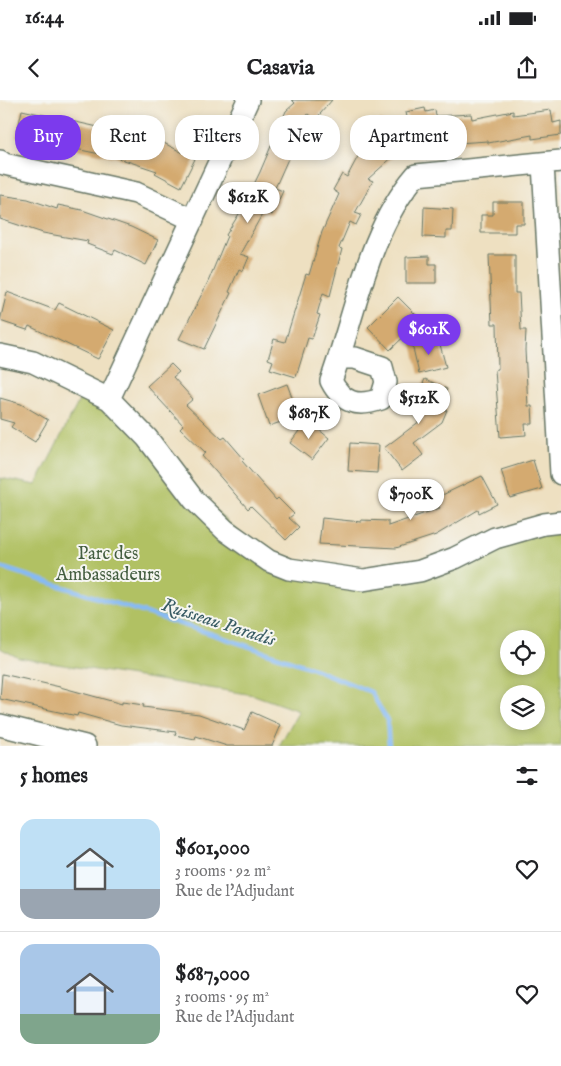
<!DOCTYPE html>
<meta charset="utf-8">
<style>
body{margin:0;font-family:"IM FELL English",serif;background:#f6f6f6;color:#202124;height:100vh;display:flex;flex-direction:column;font-size:19px;white-space:nowrap}
*{box-sizing:border-box;margin:0}
p{font-size:16px;color:#757577}
.icon{flex:none;width:28px;height:28px;fill:none;stroke:currentColor;stroke-width:2;stroke-linecap:round;stroke-linejoin:round}
.map{position:relative;height:646px;overflow:hidden}
.details{display:flex;flex-direction:column;background:#fff;flex:1}
.details>*{flex:none}
.hud{position:absolute;left:15px;top:15px;width:531px;height:45px;display:flex;gap:10px}
.buttons{position:absolute;left:500px;top:530px;display:grid;gap:10px}
.buttons a{display:grid;place-items:center;width:45px;height:45px;border-radius:50%;background:#fff;box-shadow:0 2px 8px #0003;font-size:25px}
.price{position:absolute;translate:-50% -42px;padding:0 11px;border-radius:18px;background:#fff;color:#222;font-size:16px;line-height:32px;filter:drop-shadow(0 1px 2px #0008)}
.price::after{content:'';position:absolute;left:50%;top:30px;width:15px;height:11px;margin-left:-8px;background:inherit;clip-path:polygon(0 0,100% 0,50% 100%)}
.price.on{background:#7c3aed;color:#fff}
ul{padding:0;list-style:none}
li{display:flex;align-items:center;gap:15px;height:125px;padding:0 20px}
li+li{border-top:1px solid #e0e0e0}
li span{display:grid;place-items:center;flex:none;width:140px;height:100px;border-radius:15px;color:#555}
li>.icon{margin-inline-start:auto}
span .icon{width:60px;height:60px;fill:#fffc;stroke-width:1}
li b{font-size:21px}
h2{display:flex;justify-content:space-between;align-items:center;height:60px;padding:0 20px;font-size:21px}
.chip{padding:0 18px;border-radius:20px;background:#fff;box-shadow:0 2px 8px #0003;font-size:18px;line-height:45px}
.chip.on{background:#7c3aed;color:#fff}
.status{display:flex;justify-content:space-between;align-items:center;height:35px;padding:0 25px;background:#fff;direction:ltr}
.status svg{height:14px;fill:currentColor}
header{display:flex;justify-content:space-between;align-items:center;height:65px;padding:0 20px;background:#fff;font-size:22px;font-weight:800}
.map>svg:first-child{display:block}
</style>
<div class="status"><b>16:44</b><svg viewBox="0 0 49 12"><path d="M0 12V9h3v3zM5 12V6h3v6zM10 12V3h3v9zM15 12V0h3v12zM26 1h20v11H26zM47 4h2v5h-2z"/></svg></div>
<header><svg class="icon" aria-label="back" viewBox="0 0 24 24"><path d="M15 5l-7 7 7 7"/></svg>Casavia<svg class="icon" aria-label="share" viewBox="0 0 24 24"><path d="M12 15V3M7 8l5-5 5 5M5 13v7h14v-7"/></svg></header>
<div class="map">
<svg width="561" height="646" viewBox="0 0 561 646">
<rect width="100%" height="100%" fill="#f6f6f2"/>
<filter id="ink" filterUnits="userSpaceOnUse"><feTurbulence type="fractalNoise" baseFrequency=".02" numOctaves="2"/><feDisplacementMap in="SourceGraphic" scale="10" xChannelSelector="R" yChannelSelector="G"/><feConvolveMatrix kernelMatrix="1 2 1 2 8 2 1 2 1" color-interpolation-filters="sRGB"/></filter>
<filter id="wash" filterUnits="userSpaceOnUse"><feTurbulence type="fractalNoise" baseFrequency=".0096" numOctaves="4" result="noise"/><feDisplacementMap in="SourceGraphic" scale="20" xChannelSelector="R" yChannelSelector="G"/><feGaussianBlur stdDeviation="1.12" result="paint"/><feColorMatrix in="noise" values="0 0 0 0 0 0 0 0 0 0 0 0 0 0 0 0 0 1.4 0 .05"/><feComposite in="paint" operator="in"/></filter>
<g filter="url(#wash)">
<rect width="100%" height="100%" fill="#eee0c1"/>
<path fill="#b1c163" stroke="#687f4c" fill-rule="evenodd" d="M86,287L269,461L363,480L561,422V646H279L299,611L254,595L19,558L0,548V378L36,385ZM509,539H536V566H509ZM509,594H536V621H509Z"/>
<g fill="none" stroke-linecap="round" stroke-linejoin="round">
<path stroke="#86baf4" stroke-width="4.5" d="M0,467L212,534L309,567L371,592L387,620L389,646"/>
</g>
<g id="blocks">
<path fill="#d4aa70" d="M292,0H332L315,20L308,14L275,88L283,91L272,115L264,111L240,154L249,157L243,171L239,169L229,192L231,193L204,249L179,239L208,182L227,136L226,135L242,109L260,72L286,11L295,3Z
M425,8L426,12L435,10L436,16L471,14L472,19L513,11V15L551,10L553,23L561,21V35L532,39V35L488,43V41L442,44V37L412,43L406,12Z
M22,10L107,29L105,34L126,39L130,27L155,35L154,38L195,59L181,87L155,73L157,71L115,57L16,37Z
M381,20L405,46L368,79L373,81L355,113L361,115L356,125L350,122L339,148L342,149L330,196L323,193L317,214L320,215L312,239L308,238L296,277L270,269L273,261L268,259L274,239L285,242L306,174L309,175L322,132L339,94L333,90L342,74L347,77L363,47L358,41Z
M0,95L28,99L57,109L58,105L82,110L131,127L158,140L146,165L115,150L113,154L87,144L88,141L43,133L0,119Z
M493,102H524V124H515V133H481V115H493Z
M424,107L453,109L452,131H446V138L423,137Z
M489,155H515V193H519L521,230H526L525,250L528,306H532L533,324H525L526,335L500,337L495,270L498,269L497,224H492Z
M429,156V164H436V183H406V157Z
M7,192L55,210L59,203L114,230L98,259L29,226L27,230L0,221Z
M398,197L421,220L390,250L368,227Z
M438,237L446,267L419,274L412,244Z
M171,264L179,272L173,277L193,299L186,305L222,339L225,337L244,359L242,361L276,400L278,398L294,414L289,418L299,427L286,440L251,406L248,409L202,356L206,353L180,328L183,325L147,286Z
M425,279L447,289L440,306L447,310L442,322L414,343L423,355L402,371L384,348L424,318L410,312Z
M287,284L299,316L269,326L258,295Z
M0,298L21,304L48,320L35,342L11,327L14,323L0,319Z
M307,320L329,338L312,360L290,343Z
M350,343L379,345L377,373L348,371Z
M533,360L542,389L510,398L501,370Z
M482,376L497,404L479,413L478,410L436,435L396,448L319,444L322,418L361,422V420L388,421V426L440,408L434,399Z
M2,574L60,587L122,604V602L144,605L143,607L199,614L244,630L252,612L281,625L272,646H227L196,636L195,639L175,635L176,632L121,625L78,613L77,616L0,599Z"/>
</g>
</g>
<g filter="url(#ink)">
<use href="#blocks" fill-opacity="0" stroke="#677665" stroke-width="1"/>
<g fill="none" stroke-linecap="round" stroke-linejoin="round">
<g stroke="#677665" stroke-width="24">
<path id="minor" d="M0,61L4,64L136,93L193,120
M543,64L561,374
M0,255L33,262L109,299L147,338L194,400L225,430L269,461L289,469L363,480L420,471L455,458L495,438L544,424L561,422
M340,258H355L382,267L386,282L381,299C358,307 343,304 331,281C356,212 368,131 416,75L561,61
M109,299L248,0
M0,625L85,646"/>
</g>
<use href="#minor" stroke="#fff" stroke-width="21"/>
</g>
</g>
<g text-anchor="middle" stroke-width="4" stroke-linejoin="round" paint-order="stroke">
<g font-size="18" fill="#445e40" stroke="#f6f6f2">
<text x="108" y="459">Parc des<tspan x="108" dy="21">Ambassadeurs</tspan></text>
</g>
<g font-size="19" font-style="italic" fill="#395c64" stroke="#f6f6f2">
<text transform="translate(219 521) rotate(18)" y="7">Ruisseau Paradis</text>
</g>
</g>
</svg>
<div class="buttons">
<a><svg class="icon" aria-label="locate" viewBox="0 0 24 24"><circle cx="12" cy="12" r="6"/><path d="M12 2v4M12 18v4M2 12h4M18 12h4"/></svg></a>
<a><svg class="icon" aria-label="layers" viewBox="0 0 24 24"><path d="M12 4l9 5-9 5-9-5zM3 14l9 5 9-5"/></svg></a>
</div>
<b class="price" style="left:248px;top:124px">$612K</b>
<b class="price on" style="left:429px;top:256px">$601K</b>
<b class="price" style="left:419px;top:325px">$512K</b>
<b class="price" style="left:309px;top:340px">$687K</b>
<b class="price" style="left:411px;top:421px">$700K</b>
<div class="hud">
<a class="chip on">Buy</a>
<a class="chip">Rent</a>
<a class="chip">Filters</a>
<a class="chip">New</a>
<a class="chip">Apartment</a>
</div>
</div>
<section class="details">
<h2>5 homes<svg class="icon" aria-label="filters" viewBox="0 0 24 24"><path d="M4 7h16M4 17h16"/><circle cx="9" cy="7" r="2"/><circle cx="15" cy="17" r="2"/></svg></h2>
<ul>
<li><span style="background:linear-gradient(#bfe0f5 70%,#9aa5b1 0)"><svg class="icon" aria-label="home" viewBox="0 0 24 24"><path d="M3 11l9-7 9 7M6 9v11h12V9"/></svg></span><div><b>$601,000</b><p>3 rooms · 92 m²</p><p>Rue de l'Adjudant</p></div><svg class="icon" aria-label="heart" viewBox="0 0 24 24"><path d="M12 20l-8-8c-3-5 5-10 8-4 3-6 11-1 8 4z"/></svg></li>
<li><span style="background:linear-gradient(#a9c7e8 70%,#7fa58c 0)"><svg class="icon" aria-label="home" viewBox="0 0 24 24"><path d="M3 11l9-7 9 7M6 9v11h12V9"/></svg></span><div><b>$687,000</b><p>3 rooms · 95 m²</p><p>Rue de l'Adjudant</p></div><svg class="icon" aria-label="heart" viewBox="0 0 24 24"><path d="M12 20l-8-8c-3-5 5-10 8-4 3-6 11-1 8 4z"/></svg></li>
</ul>
</section>
